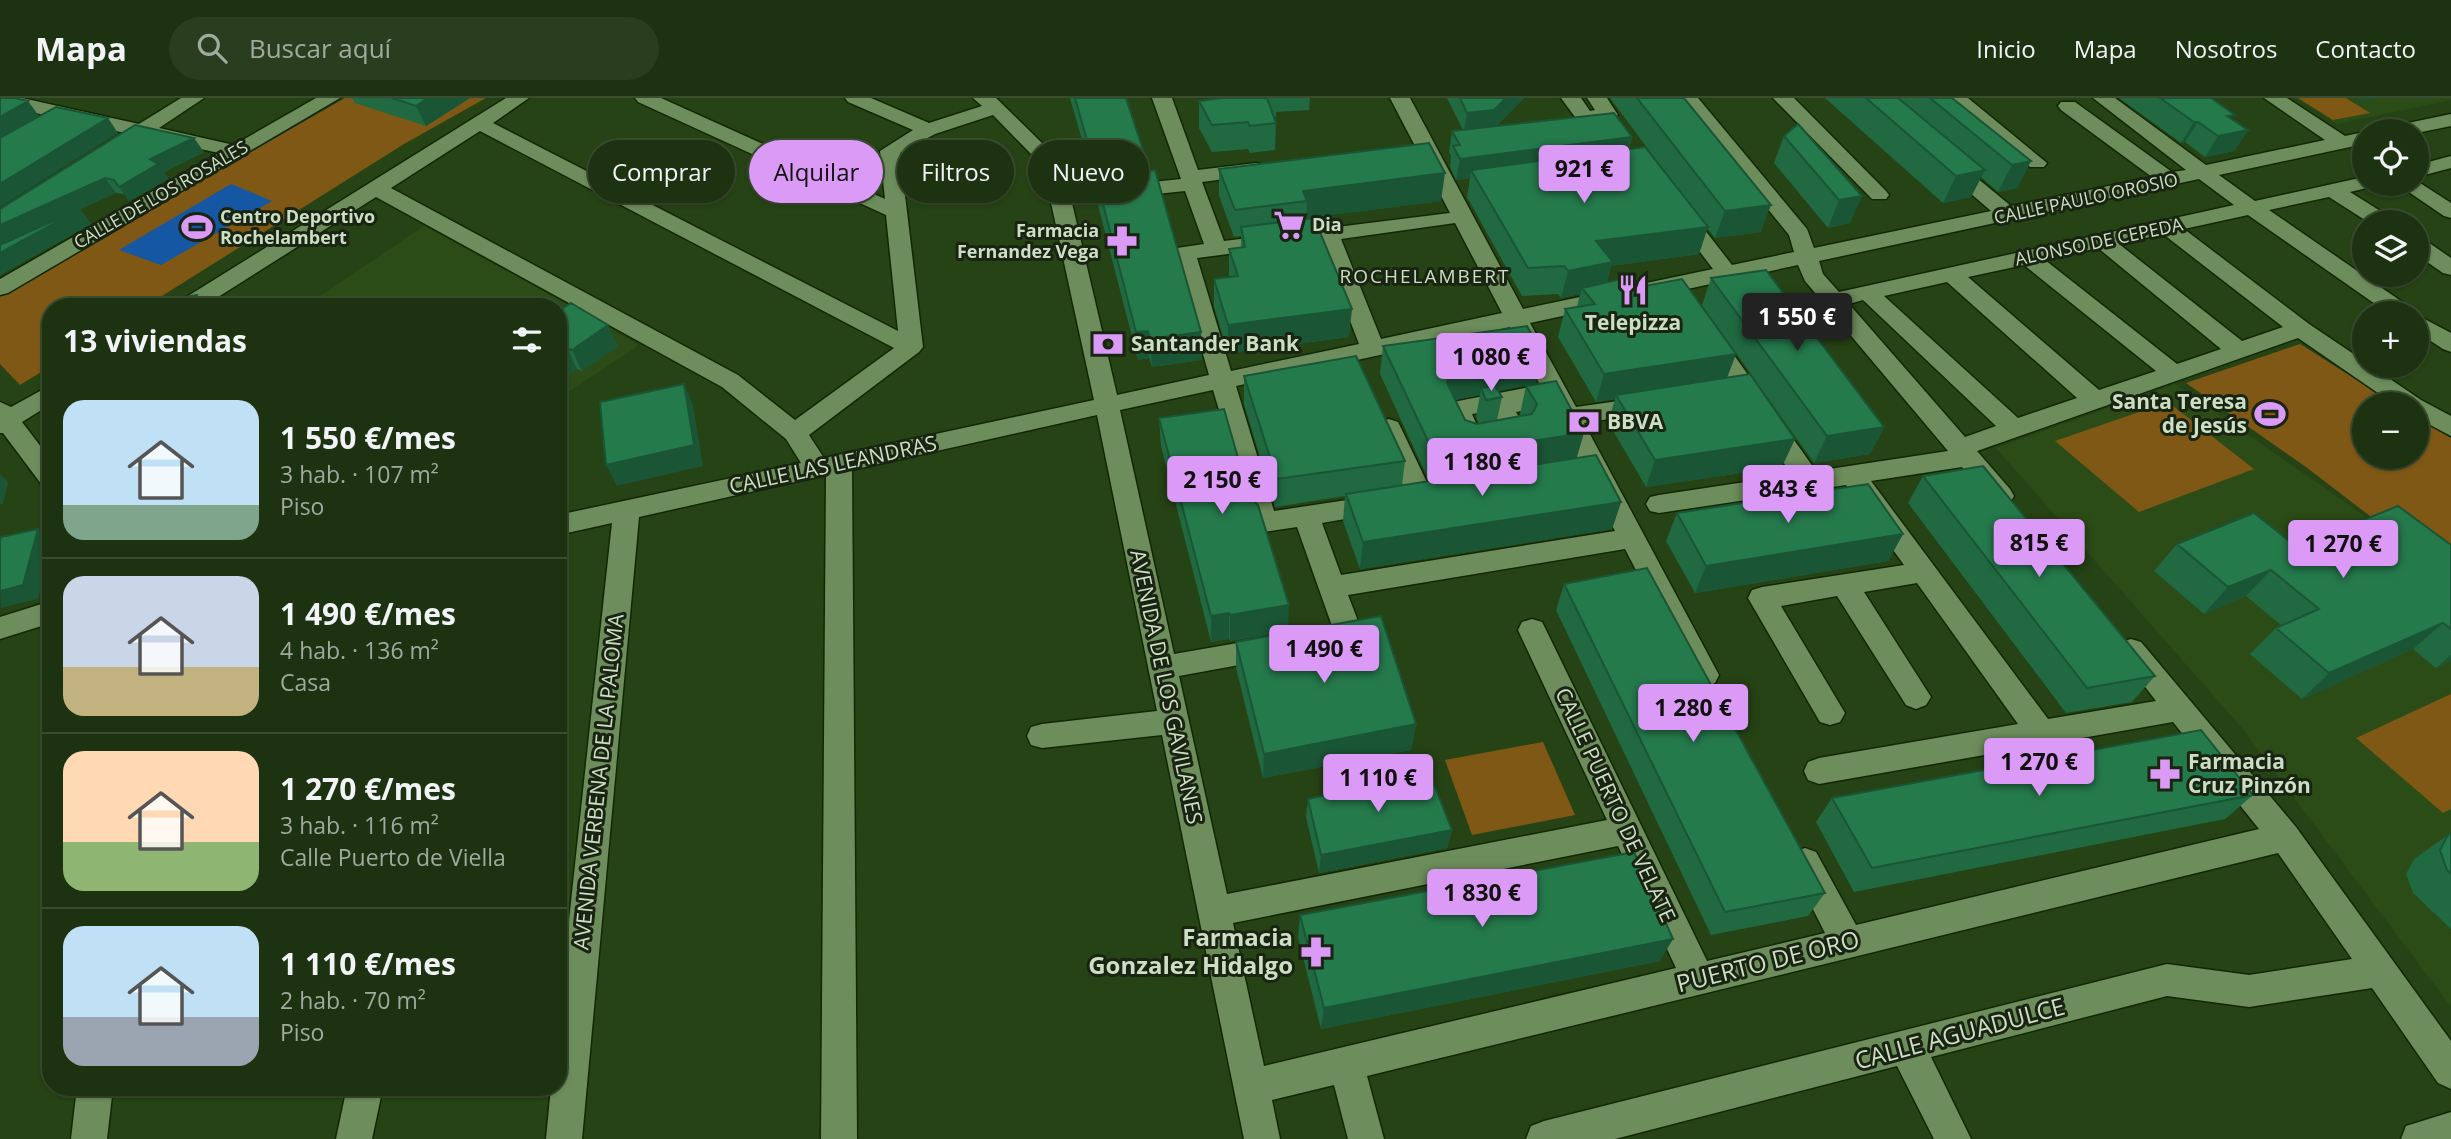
<!DOCTYPE html>
<html lang="es">
<meta charset="utf-8">
<style>
body{margin:0;font-family:"Open Sans",sans-serif;background:#293e1e;color:#f1f3f6;height:100vh;display:flex;flex-direction:column;font-size:26px;white-space:nowrap}
*{box-sizing:border-box;margin:0}
p{font-size:23px;color:#a0aa9f}
.icon{flex:none;width:38px;height:38px;fill:none;stroke:currentColor;stroke-width:2;stroke-linecap:round;stroke-linejoin:round}
.map{position:relative;flex:1;overflow:hidden}
.drawer{position:absolute;left:42px;top:200px;width:525px;height:798px;display:flex;flex-direction:column;background:#1c3210;border-radius:28px;box-shadow:0 2px 5px #0004,0 0 0 2px #3a4d30}
.drawer>*{flex:none}
.guide{position:absolute;left:588px;top:42px;width:665px;height:63px;display:flex;gap:14px}
.buttons{position:absolute;left:2352px;top:21px;display:grid;gap:14px}
.buttons a{display:grid;place-items:center;width:77px;height:77px;border-radius:50%;background:#1c3210;box-shadow:0 2px 5px #0004,0 0 0 2px #3a4d30;font-size:35px}
.price{position:absolute;translate:-50% -60px;padding:0 16px;border-radius:7px;background:#da9af6;color:#111;font-size:23px;line-height:46px;filter:drop-shadow(0 2px 4px #0008)}
.price::after{content:'';position:absolute;left:50%;top:42px;width:21px;height:16px;margin-left:-10px;background:inherit;clip-path:polygon(0 0,100% 0,50% 100%)}
.price.on{background:#222;color:#fff}
ul{padding:0;list-style:none}
li{display:flex;align-items:center;gap:21px;height:175px;padding:0 21px}
li+li{border-top:2px solid #3a4d30}
li span{display:grid;place-items:center;flex:none;width:196px;height:140px;border-radius:21px;color:#555}
li>.icon{margin-inline-start:auto}
span .icon{width:84px;height:84px;fill:#fffc;stroke-width:1}
li b{font-size:30px}
h2{display:flex;justify-content:space-between;align-items:center;height:84px;padding:0 21px;font-size:30px}
.chip{padding:0 24px;border-radius:32px;background:#1c3210;box-shadow:0 2px 5px #0004,0 0 0 2px #3a4d30;font-size:24px;line-height:63px}
.chip.on{background:#da9af6;color:#111}
header{display:flex;align-items:center;gap:42px;box-sizing:border-box;height:98px;padding:0 35px;background:#1c3210;border-bottom:2px solid #3a4d30}
header strong{font-size:33px}
nav{display:flex;gap:38px;margin-inline-start:auto;font-size:24px}
.search{width:490px;height:63px;background:#293e1e;display:flex;align-items:center;gap:18px;box-sizing:border-box;padding:0 24px;border-radius:38px;color:#a0aa9f;font-size:26px}
.map>svg:first-child{display:block}
</style>
<header>
<strong>Mapa</strong>
<div class="search"><svg class="icon" aria-label="search" viewBox="0 0 24 24"><circle cx="10" cy="10" r="6"/><path d="M15 15l6 6"/></svg>Buscar aquí</div>
<nav><a>Inicio</a><a>Mapa</a><a>Nosotros</a><a>Contacto</a></nav>
</header>
<div class="map">
<svg width="2451" height="1041" viewBox="0 0 2451 1041">
<rect width="100%" height="100%" fill="#264315"/>
<path fill="#2b4c16" d="M2296,0H2451V2L2337,26Z
M424,128L589,218L558,238V208H305Z
M591,219L639,247L558,301V240Z
M2175,286L2418,455L2451,474V909L2241,629L1996,350Z"/>
<path fill="#7f5815" d="M345,0H486L404,46L146,208H51V268L20,287L0,266V198Z
M2298,0H2346L2370,15L2333,22Z
M2300,246L2395,306H2364V359H2417V320L2451,340V474L2418,455L2306,369L2186,285Z
M2168,304L2254,371L2139,414L2055,343Z
M2451,596V711L2443,715L2356,640Z
M1543,644L1575,717L1472,737L1445,662Z"/>
<path fill="#1557a2" d="M231,86L272,103L161,167L119,152Z"/>
<g fill="none" stroke-linecap="round" stroke-linejoin="round">
<g stroke="#122805" stroke-width="3">
<path id="minor" d="M0,0H22L139,26L181,0H204L159,30L234,47L316,0H340L8,195L0,197V181L219,55L145,39L133,44L126,42L123,38L125,35L0,7Z
M506,0H529L493,25L898,233L886,117L638,4L635,0H661L885,101L880,53L913,32L848,4L845,0H871L929,25L982,8L973,0H996L1047,50L1067,93L1181,81L1152,0H1172L1198,72L1256,65L1263,67L1266,71L1263,75L1256,77L1202,84L1224,143L1450,115L1390,0H1410L1523,211L1713,171L1669,113L1673,109H1687L1732,167L1794,154L1789,137L1678,0H1698L1807,131L1814,150L1991,113L1940,69L1937,65L1940,61H1954L2011,108L2152,79L2061,12L2058,8L2061,4H2075L2172,74L2186,72L2093,0H2115L2206,67L2325,42L2264,0H2287L2345,38L2364,34V46L2219,77L2255,103L2364,79V86H2374L2371,89L2350,94L2390,119L2392,124H2368L2329,99L2269,112L2411,210L2414,215H2388L2248,117L2184,131L2309,226L2364,263V268H2371L2421,302L2451,318V338L2417,320V306H2394L2298,240L1977,353L2010,391L2014,398L2010,405C1988,411 1975,384 1962,369L1871,383L2048,621L2156,603L2117,552L2121,544L2131,541L2141,544L2296,729L2451,943V991L2438,985L2372,890L2249,909L2167,898L1931,959L1971,1041H1934L1897,968L1615,1041H1526L1531,1028L1544,1023L2167,866L2249,877L2352,861L2278,755L1367,978L1384,1041H1348L1334,987L1272,1002L1280,1041H1244L1162,637L1042,650L1031,647L1027,638L1031,629L1042,626L1157,613L1097,317L852,372L857,1041H821L826,377L639,419L582,1041H546L551,989H558V924L612,425L558,437V417L801,365L786,341L722,289L376,99L204,208H177L180,203ZM993,17L1031,56L1050,100L1094,302L824,360L809,337L919,254L923,249L900,55L935,36ZM480,33L894,250L795,322L738,277L391,90ZM2199,81L2234,107L1839,194L1823,176L1819,163ZM1185,93L1204,146L1177,150L1174,155L1209,277L1117,297L1072,105ZM1455,125L1502,215L1381,241L1341,141ZM2163,136L2283,229L2242,243L2119,146ZM1320,144L1359,246L1231,273L1197,160ZM2098,150L2221,251L2177,266L2045,162ZM1798,167L1805,183L1948,353L1816,373L1717,233L1709,231L1701,233L1697,238L1792,377L1659,397L1650,399L1646,406L1650,413L1659,415L1846,387L1904,467L1762,489L1752,492L1748,500L1820,624L1830,627L1840,624L1845,615L1781,508L1837,498L1906,607L1916,611L1926,607L1931,599L1864,494L1917,485L2018,626L1819,660L1808,664L1804,673L1808,682L1819,686L2173,624L2259,731L1856,827L1816,754L1805,750L1794,754L1789,764L1825,835L1707,863L1546,532L1542,524L1532,521L1522,524L1518,532L1607,722L1227,796L1179,578L1272,561L1282,558L1286,550L1282,542L1272,539L1174,556L1120,312L1213,292L1255,431L1264,434L1297,429L1332,528L1313,532L1309,540L1313,548L1323,551L1359,544L1363,536L1348,497L1625,451L1695,585L1705,589L1715,585L1719,577L1584,325L1647,315L1656,313L1659,307L1656,301L1647,299L1576,309L1530,225ZM2024,167L2156,273L2099,292L1968,179ZM1947,184L2077,300L2018,320L1884,198ZM1863,202L1996,328L1965,339L1849,206ZM1510,229L1540,287L1448,305L1445,311L1462,348L1471,351L1525,341L1528,335L1516,314L1551,308L1615,433L1341,477L1322,425L1380,415L1389,413L1393,406L1389,399L1380,397L1274,413L1236,288ZM1491,313L1500,329L1479,332L1472,316ZM1618,748L1676,870L1264,968L1233,825Z
M1561,0H1581L1590,13L1595,12L1587,0H1607L1618,17L1608,23H1578Z
M1773,0H1794L1886,93L1889,97L1886,101H1872Z
M1946,0H1968L2047,65L2044,69H2030Z
M2451,16V28L2417,35L2386,33L2389,29Z
M2451,58V70L2417,79V67Z
M2417,83L2451,105V120L2444,118L2397,86H2417Z
M2417,140L2425,142L2451,160V177L2443,175L2417,157Z
M2417,217L2451,235V254L2443,251L2417,234Z
M51,287V306L22,324L51,362V390L42,387L3,335H0V304L11,309Z
M1389,321L1398,324L1401,330L1434,399L1430,406L1421,408L1412,406L1408,399L1377,330L1380,324Z
M51,503V525L0,541V519Z
M77,989H113L107,1041H71Z
M347,989H383L372,1041H336Z
M2451,1014V1041H2401L2406,1028Z"/>
</g>
<use href="#minor" fill="#6d8d5c" fill-rule="evenodd"/>
</g>
<path fill="#206941" fill-rule="evenodd" d="M352,0H470L426,28L355,5Z
M1070,0H1126L1144,55L1145,74L1201,234L1202,262L1152,269L1149,260L1138,262L1098,107L1097,87H1095Z
M1221,0H1310L1309,12L1276,14V19H1273L1276,25L1275,52L1250,55L1248,51L1212,54L1199,30V3Z
M1447,0H1524L1495,29L1632,39L1629,51L1684,99L1610,0H1684L1761,134L1715,140L1707,130L1699,156L1611,168L1607,184L1634,190L1736,256L1727,280L1782,369L1646,389L1608,324L1615,301L1596,304L1558,239L1565,211L1577,209L1580,196L1561,200L1558,196L1522,198L1467,99L1470,80L1456,82L1450,69L1451,58L1449,54L1452,33L1463,32Z
M1825,0H1952L2031,63L2017,90L1998,94L1981,79L1971,99L1943,105Z
M2119,0H2211L2232,21L2248,32L2234,53L2205,59L2185,44L2181,45Z
M135,27L204,54L164,74L168,81L129,103L124,96L116,95L80,111L91,126L0,177V111Z
M1784,38L1862,98L1850,125L1828,130L1774,65Z
M1219,71L1441,103L1306,120L1349,239L1228,255L1214,209V181L1229,180V151L1241,150V138L1234,139L1219,98Z
M1711,180L1884,329L1870,356L1814,365L1702,207Z
M558,213L608,227L618,248L582,273L577,271L558,283Z
M1383,248L1536,285L1498,293L1502,299L1497,322L1521,318L1520,316L1526,288L1577,360L1621,404L1612,431L1360,471L1343,423L1345,398L1275,409L1244,306V278L1405,363L1402,387L1429,383L1380,276ZM1480,297L1476,318L1479,326H1477L1465,322L1455,302Z
M1159,320L1288,533L1230,543L1229,541L1211,544L1161,348Z
M1923,378L2155,578L2132,604L2066,615L1908,405Z
M1677,415L1903,436L1888,463L1695,495L1666,443Z
M2177,446L2297,449L2451,447V563L2436,570L2413,551L2302,601L2250,556L2276,530L2281,527L2246,498L2204,516L2154,473Z
M1564,486L1825,795L1808,818L1711,837L1556,512Z
M1236,544L1416,626L1411,652L1263,680L1236,570Z
M2253,697L2225,721L1854,794L1816,724L1832,700Z
M1308,701L1452,732L1447,750L1319,775L1306,719Z
M2451,736V831L2413,795L2406,776L2414,761L2448,737Z
M1300,817L1660,863L1321,931L1298,839Z"/>
<path fill="#1a5535" d="M428,0H470L426,28L416,8Z
M1506,0H1524L1491,32L1464,35L1467,15Z
M2361,0H2376L2359,4Z
M28,3L39,18L0,41V19Z
M108,20L118,35L0,109V86Z
M2194,24H2198L2185,44L2181,45Z
M2248,32L2234,53L2205,59L2218,38Z
M1632,39L1626,60L1471,72L1470,80L1456,82L1460,61Z
M194,40L204,54L164,74L168,81L129,103L119,89L150,61Z
M2031,63L2017,90L1998,94L2012,67Z
M1985,72L1971,99L1943,105L1956,78Z
M1445,75L1441,103L1306,120L1307,103L1303,93Z
M105,80L116,95L80,111L91,126L0,177V127Z
M1862,98L1850,125L1828,130L1839,102Z
M1771,107L1761,134L1715,140L1725,113Z
M1708,129L1699,156L1611,168L1605,191L1582,190L1580,196L1561,200L1568,173L1596,143Z
M197,197L205,208H194Z
M1352,211L1349,239L1228,255V227Z
M608,227L618,248L582,273L572,252Z
M1148,233L1149,260L1138,262L1136,234Z
M1201,234L1202,262L1152,269L1150,241Z
M567,250L577,271L558,283V255Z
M1736,256L1725,284L1616,297L1615,301L1596,304L1604,276Z
M1543,257L1536,285L1484,296L1481,290L1480,297L1446,304L1447,285L1450,276Z
M684,286L693,307L703,368L617,388L606,367Z
M1884,329L1870,356L1814,365L1827,338Z
M1584,335L1576,362L1431,385L1435,358Z
M1795,341L1782,369L1646,389L1655,362Z
M0,376L8,384L3,406H0Z
M1621,404L1612,431L1360,471L1363,444Z
M38,431L51,443V451L38,501L1,510L0,493Z
M1903,436L1888,463L1695,495L1706,468Z
M2271,472L2246,498L2204,516L2228,489Z
M1289,507L1288,533L1230,543V517Z
M1229,515V541L1211,544V518Z
M2443,525L2413,551L2302,601L2329,575Z
M2451,557V563L2436,570Z
M1416,626L1411,652L1263,680L1264,656Z
M1452,732L1447,750L1319,775L1321,757Z
M1673,841L1660,863L1321,931L1324,910Z"/>
<path fill="#257a4c" stroke="#1a5535" stroke-width="2" d="M0,0H15L28,3L0,19Z
M392,0H428L416,8Z
M1075,0H1126L1144,55L1092,60Z
M1221,0H1267L1276,25L1250,28L1248,24L1212,27L1199,3Z
M1460,0H1506L1494,12L1467,15Z
M1637,0H1684L1771,107L1725,113Z
M1866,0H1898L1985,72L1956,78Z
M1930,0H1952L2031,63L2012,67Z
M2160,0H2211L2235,17L2227,18L2248,32L2218,38L2198,24H2194Z
M56,9L108,20L0,86V40Z
M1614,15L1632,39L1460,61L1453,48L1460,47L1452,33Z
M1798,26L1862,98L1839,102L1784,38Z
M135,27L194,40L150,61L158,66L119,89L114,82L105,80L0,127V111Z
M1429,45L1445,75L1303,93L1307,103L1235,112L1219,71Z
M1645,49L1708,129L1596,143L1613,164L1568,173L1564,168L1528,170L1471,72Z
M1155,72L1201,234L1150,241L1148,233L1136,234L1096,79Z
M80,111L0,155V147Z
M1314,120L1352,211L1228,227L1214,181L1238,178L1229,151L1245,149L1241,129Z
M1766,172L1884,329L1827,338L1711,180Z
M1626,180L1634,190L1682,181L1736,256L1604,276L1565,211L1595,206L1582,190Z
M197,197L194,208H153L154,204Z
M571,205L608,227L572,252L567,250L558,255V213Z
M1527,228L1543,257L1450,276L1447,285L1465,322L1477,326L1532,316L1537,306L1526,288L1556,283L1584,335L1435,358L1383,248Z
M1356,258L1405,363L1277,381L1244,278Z
M1750,276L1795,341L1655,362L1616,297Z
M684,286L694,347L606,367L600,304Z
M1495,288L1502,299L1486,302L1481,290Z
M1224,311L1249,398L1258,407L1289,507L1230,517L1229,515L1211,518L1159,320Z
M1596,357L1621,404L1363,444L1346,396Z
M1983,368L2155,578L2087,590L1923,378Z
M1868,386L1903,436L1706,468L1677,415Z
M2398,408L2451,447V531L2443,525L2329,575L2276,530L2319,511L2271,472L2228,489L2177,446L2254,415L2297,449Z
M38,431L23,487L0,493V443L1,439Z
M1647,470L1825,795L1725,814L1564,486Z
M1381,518L1416,626L1264,656L1236,544Z
M2201,632L2253,697L1872,770L1832,700Z
M1429,674L1452,732L1321,757L1308,701Z
M2451,736V776L2447,772L2440,752L2448,737Z
M1634,754L1673,841L1324,910L1300,817Z"/>
<defs>
<g id="supermarket-bare" transform="scale(2.415)"><path d="M-6-5.5h2.5l.6 2H6L4.5 2H-2.5L-4.4-4H-6ZM-1.5 3.2a1.3 1.3 0 1 0 .1 0ZM3 3.2a1.3 1.3 0 1 0 .1 0Z" fill="#da9af6" stroke="#192512" stroke-width="2.5" paint-order="stroke"/></g>
<g id="stadium-bare" transform="scale(2.415)"><path d="M0-5a6.5 5 0 1 0 0 10a6.5 5 0 1 0 0-10ZM-3.5-1.8h7v3.6h-7Z" fill="#da9af6" stroke="#192512" stroke-width="2.5" paint-order="stroke"/></g>
<g id="pharmacy-bare" transform="scale(2.415)"><path d="M-2-6h4v4h4v4h-4v4h-4v-4h-4v-4h4Z" fill="#da9af6" stroke="#192512" stroke-width="2.5" paint-order="stroke"/></g>
<g id="restaurant-bare" transform="scale(2.415)"><path d="M-5-6h1v4h1v-4h1v4h1v-4h1v5L-1.5 .5V6h-2V.5L-5-1ZM5-6V6H3V1.5H1.5Q1.5-4 5-6Z" fill="#da9af6" stroke="#192512" stroke-width="2.5" paint-order="stroke"/></g>
<g id="bank-bare" transform="scale(2.415)"><path d="M-6-4H6V4H-6ZM0-2.3a2.3 2.3 0 1 0 0 4.6a2.3 2.3 0 1 0 0-4.6Z" fill="#da9af6" stroke="#192512" stroke-width="2.5" paint-order="stroke"/></g>
</defs>
<g fill-rule="evenodd">
<use href="#supermarket-bare" x="1289" y="127"/>
<use href="#stadium-bare" x="197" y="129"/>
<use href="#pharmacy-bare" x="1122" y="143"/>
<use href="#restaurant-bare" x="1633" y="192"/>
<use href="#bank-bare" x="1108" y="246"/>
<use href="#stadium-bare" x="2270" y="316"/>
<use href="#bank-bare" x="1584" y="324"/>
<use href="#pharmacy-bare" x="2165" y="676"/>
<use href="#pharmacy-bare" x="1316" y="854"/>
</g>
<g text-anchor="middle" stroke-width="6" stroke-linejoin="round" paint-order="stroke">
<g font-size="18" fill="#ccdec3" stroke="#192512">
<text transform="translate(161 97) rotate(-30)" y="6">CALLE DE LOS ROSALES</text>
<text transform="translate(2086 101) rotate(-12)" y="6">CALLE PAULO OROSIO</text>
<text transform="translate(2099 144) rotate(-12)" y="6">ALONSO DE CEPEDA</text>
</g>
<g font-size="18" font-weight="bold" fill="#ccdec3" stroke="#192512" text-anchor="start">
<text x="220" y="125">Centro Deportivo<tspan x="220" dy="21">Rochelambert</tspan></text>
<text x="1312" y="133">Dia</text>
<text x="1099" y="139" text-anchor="end">Farmacia<tspan x="1099" dy="21">Fernandez Vega</tspan></text>
</g>
<g font-size="19" letter-spacing="2" fill="#ccdec3" stroke="#192512">
<text x="1425" y="185">ROCHELAMBERT</text>
</g>
<g font-size="21" font-weight="bold" fill="#ccdec3" stroke="#192512" text-anchor="start">
<text x="1633" y="232" text-anchor="middle">Telepizza</text>
<text x="1131" y="253">Santander Bank</text>
<text x="2247" y="311" text-anchor="end">Santa Teresa<tspan x="2247" dy="24">de Jesús</tspan></text>
<text x="1607" y="331">BBVA</text>
<text x="2188" y="671">Farmacia<tspan x="2188" dy="24">Cruz Pinzón</tspan></text>
</g>
<g font-size="21" fill="#ccdec3" stroke="#192512">
<text transform="translate(833 367) rotate(-12)" y="7">CALLE LAS LEANDRAS</text>
<text transform="translate(1166 589) rotate(78)" y="7">AVENIDA DE LOS GAVILANES</text>
<text transform="translate(599 684) rotate(-84)" y="7">AVENIDA VERBENA DE LA PALOMA</text>
<text transform="translate(1615 707) rotate(65)" y="7">CALLE PUERTO DE VELATE</text>
</g>
<g font-size="24" font-weight="bold" fill="#ccdec3" stroke="#192512" text-anchor="end">
<text x="1293" y="848">Farmacia<tspan x="1293" dy="28">Gonzalez Hidalgo</tspan></text>
</g>
<g font-size="24" fill="#ccdec3" stroke="#192512">
<text transform="translate(1768 864) rotate(-14)" y="8">PUERTO DE ORO</text>
<text transform="translate(1960 936) rotate(-15)" y="8">CALLE AGUADULCE</text>
</g>
</g>
</svg>
<div class="buttons">
<a><svg class="icon" aria-label="locate" viewBox="0 0 24 24"><circle cx="12" cy="12" r="6"/><path d="M12 2v4M12 18v4M2 12h4M18 12h4"/></svg></a>
<a><svg class="icon" aria-label="layers" viewBox="0 0 24 24"><path d="M12 4l9 5-9 5-9-5zM3 14l9 5 9-5"/></svg></a>
<a>+</a>
<a>−</a>
</div>
<b class="price" style="left:1584px;top:107px">921 €</b>
<b class="price on" style="left:1797px;top:255px">1 550 €</b>
<b class="price" style="left:1491px;top:295px">1 080 €</b>
<b class="price" style="left:1482px;top:400px">1 180 €</b>
<b class="price" style="left:1222px;top:418px">2 150 €</b>
<b class="price" style="left:1788px;top:427px">843 €</b>
<b class="price" style="left:2039px;top:481px">815 €</b>
<b class="price" style="left:2343px;top:482px">1 270 €</b>
<b class="price" style="left:1324px;top:587px">1 490 €</b>
<b class="price" style="left:1693px;top:646px">1 280 €</b>
<b class="price" style="left:2039px;top:700px">1 270 €</b>
<b class="price" style="left:1378px;top:716px">1 110 €</b>
<b class="price" style="left:1482px;top:831px">1 830 €</b>
<div class="guide">
<a class="chip">Comprar</a>
<a class="chip on">Alquilar</a>
<a class="chip">Filtros</a>
<a class="chip">Nuevo</a>
</div>
<section class="drawer">
<h2>13 viviendas<svg class="icon" aria-label="filters" viewBox="0 0 24 24"><path d="M4 7h16M4 17h16"/><circle cx="9" cy="7" r="2"/><circle cx="15" cy="17" r="2"/></svg></h2>
<ul>
<li><span style="background:linear-gradient(#bfe0f5 75%,#7fa58c 0)"><svg class="icon" aria-label="home" viewBox="0 0 24 24"><path d="M3 11l9-7 9 7M6 9v11h12V9"/></svg></span><div><b>1 550 €/mes</b><p>3 hab. · 107 m²</p><p>Piso</p></div></li>
<li><span style="background:linear-gradient(#c9d6e8 65%,#c2b280 0)"><svg class="icon" aria-label="home" viewBox="0 0 24 24"><path d="M3 11l9-7 9 7M6 9v11h12V9"/></svg></span><div><b>1 490 €/mes</b><p>4 hab. · 136 m²</p><p>Casa</p></div></li>
<li><span style="background:linear-gradient(#ffd9b3 65%,#8fb573 0)"><svg class="icon" aria-label="home" viewBox="0 0 24 24"><path d="M3 11l9-7 9 7M6 9v11h12V9"/></svg></span><div><b>1 270 €/mes</b><p>3 hab. · 116 m²</p><p>Calle Puerto de Viella</p></div></li>
<li><span style="background:linear-gradient(#bfe0f5 65%,#9aa5b1 0)"><svg class="icon" aria-label="home" viewBox="0 0 24 24"><path d="M3 11l9-7 9 7M6 9v11h12V9"/></svg></span><div><b>1 110 €/mes</b><p>2 hab. · 70 m²</p><p>Piso</p></div></li>
</ul>
</section>
</div>
